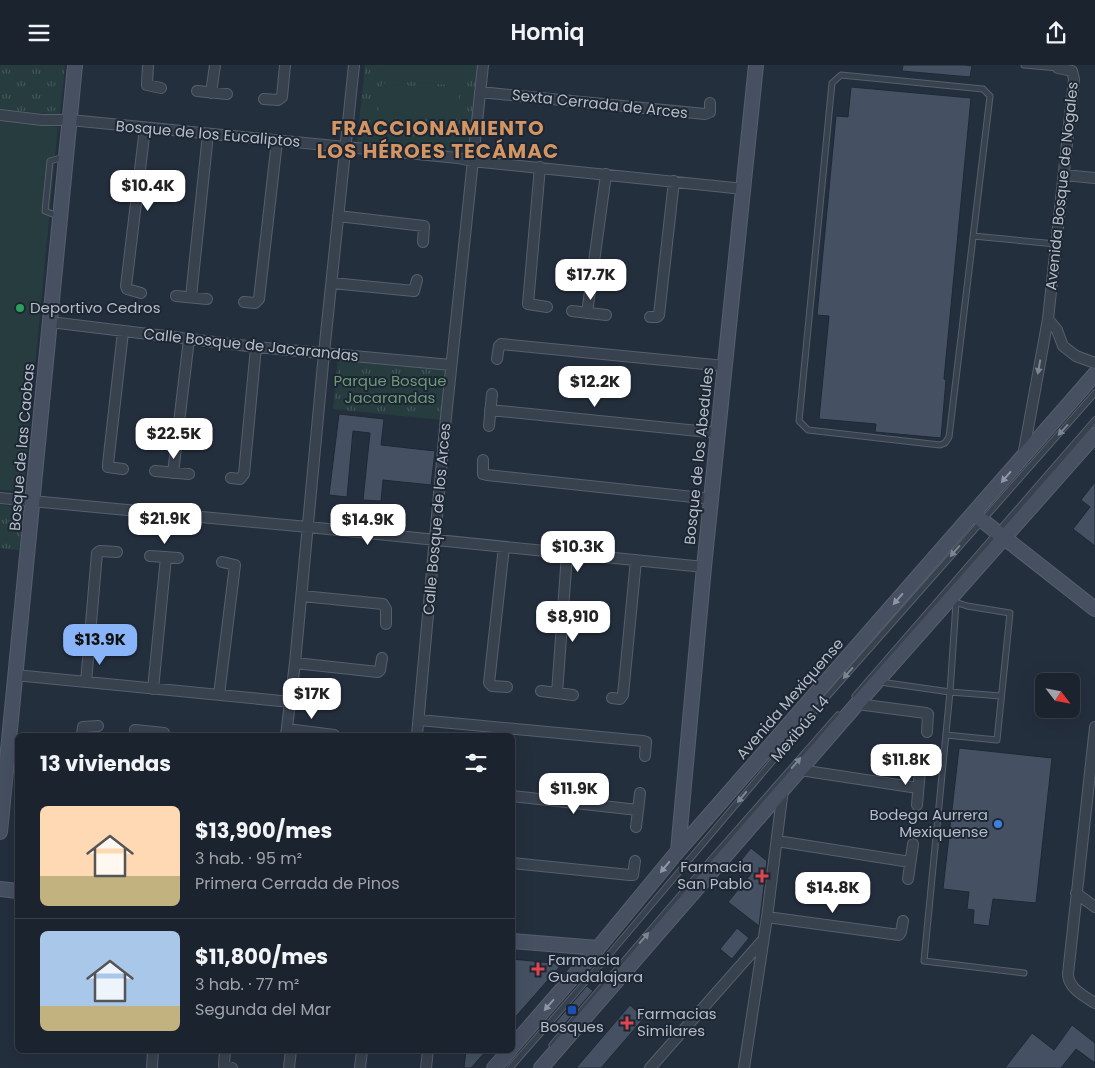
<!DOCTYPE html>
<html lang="es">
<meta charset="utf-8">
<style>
body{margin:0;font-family:Poppins,sans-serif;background:#242b36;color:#f1f3f6;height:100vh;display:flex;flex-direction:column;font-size:19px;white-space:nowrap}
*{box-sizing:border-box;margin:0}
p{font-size:16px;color:#a0a4aa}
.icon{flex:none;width:28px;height:28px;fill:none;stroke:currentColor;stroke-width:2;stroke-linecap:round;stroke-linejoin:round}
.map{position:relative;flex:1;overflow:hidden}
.details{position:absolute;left:15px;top:668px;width:500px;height:320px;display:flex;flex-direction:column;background:#1b232e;border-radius:8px;box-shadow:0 5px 20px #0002,0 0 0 1px #39404a}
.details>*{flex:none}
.needle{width:32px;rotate:122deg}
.controls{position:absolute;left:1035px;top:608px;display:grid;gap:10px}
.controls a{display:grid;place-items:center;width:45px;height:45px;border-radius:8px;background:#1b232e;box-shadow:0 5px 20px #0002,0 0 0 1px #39404a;font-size:25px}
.price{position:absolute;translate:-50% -42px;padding:0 11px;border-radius:10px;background:#fff;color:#222;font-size:16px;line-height:32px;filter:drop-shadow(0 1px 2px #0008)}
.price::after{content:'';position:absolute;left:50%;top:30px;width:15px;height:11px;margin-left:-8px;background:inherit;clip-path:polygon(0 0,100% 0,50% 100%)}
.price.active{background:#8ab4f8;color:#111}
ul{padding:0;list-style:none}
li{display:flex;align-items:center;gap:15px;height:125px;padding:0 25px}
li+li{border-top:1px solid #39404a}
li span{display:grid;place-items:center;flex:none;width:140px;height:100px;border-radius:8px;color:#555}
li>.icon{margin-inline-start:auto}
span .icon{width:60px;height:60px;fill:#fffc;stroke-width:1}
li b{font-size:21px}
h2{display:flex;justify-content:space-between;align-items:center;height:60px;padding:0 25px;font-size:21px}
header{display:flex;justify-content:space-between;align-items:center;height:65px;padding:0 25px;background:#1b232e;font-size:22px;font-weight:600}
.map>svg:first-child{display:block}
</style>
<header><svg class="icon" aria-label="menu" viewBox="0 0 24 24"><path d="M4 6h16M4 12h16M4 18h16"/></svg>Homiq<svg class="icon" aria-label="share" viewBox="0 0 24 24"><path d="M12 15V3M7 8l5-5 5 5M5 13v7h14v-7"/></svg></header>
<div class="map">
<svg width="1095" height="1003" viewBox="0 0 1095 1003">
<defs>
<pattern id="park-tufts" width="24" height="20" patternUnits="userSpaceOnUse" patternTransform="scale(1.25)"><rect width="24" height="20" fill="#263c3f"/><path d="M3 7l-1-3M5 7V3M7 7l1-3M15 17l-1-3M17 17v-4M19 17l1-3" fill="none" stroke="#435659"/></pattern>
</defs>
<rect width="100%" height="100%" fill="#242f3e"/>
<path fill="url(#park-tufts)" d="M0,0H65L60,50L0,44Z
M365,0H477L468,88L357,77Z
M338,294L448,306L442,355L333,344Z
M0,440L24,442L19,485L0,483Z"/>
<path fill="#263c3f" d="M383,0H462L459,21L382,14Z
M382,18L460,26L456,56L378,48Z
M0,56L58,62L23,427L0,425Z"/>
<path fill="#455162" stroke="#1f2835" d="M903,0H965L972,1L970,12L902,6Z
M851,22L971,33L944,314L946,315L941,373L875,367L876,359L819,354L829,251L817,250L836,51L848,52Z
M339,349L384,354L381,380L435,386L431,420L383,415L381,436L363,435L370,368L353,366L347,432L329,430Z
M1095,417V481L1073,464L1090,442L1081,435Z
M959,683L1052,693L1036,838L993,834L989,861L973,859L974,845L967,844L969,827L943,824Z
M751,783L767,796L759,861L728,837L751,809L739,798Z
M737,863L749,873L732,894L720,884Z
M512,894L562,899L512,956Z
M587,921L593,926L555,970L549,965Z
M630,940L644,953L601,1003H576Z
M1072,960L1095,978V998L1076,984L1061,1003H1005L1032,968L1054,985Z
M466,985H487L471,1003H464Z"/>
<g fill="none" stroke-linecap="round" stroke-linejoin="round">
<g stroke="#565f6c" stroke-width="7">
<path id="lane" d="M1024,0L1058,3
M841,10L983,24L990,31L949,372L945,378L940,380L808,365L799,356L832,18Z
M60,152L45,146L50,96L64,92
M973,171L1056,179
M956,538L950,627L924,896L1024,908
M880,617L950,627L1001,631
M855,631L1095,355
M946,670L997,675L1010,548L967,541L955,537
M552,980L708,798L838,650
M510,1003L608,891L825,634L1095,328"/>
</g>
<g stroke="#565f6c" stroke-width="12">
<path id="street" d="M148,0L147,20L161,23
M197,26L227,29
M480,27L705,49L710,47V38
M211,28L215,0
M264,34L278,35L282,32L285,0
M0,50L42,55H70L458,93L472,96L744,124
M540,102L528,239L547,242
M1064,110L1095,113
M338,151L424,161L423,177
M332,218L414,226L417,215
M141,228L127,224L126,221L145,63
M176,231L207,234
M191,232L208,69
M244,237L255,238L259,234L277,76
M572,246L606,250
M587,248L606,109
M650,252H657L659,250L674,116
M1048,254L1057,265L1063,281L1076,291L1095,298
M50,257L256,282L451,300
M497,294L499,281L501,279L725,301
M490,345L718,368
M489,361L492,329
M1023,391L1048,254L1074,14L1072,6L1058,3V0
M483,395V409L487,410L712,434
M123,404L108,402V399L123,267
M155,406L189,409
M173,408L189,274
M231,413L240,414L244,409L256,282
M0,433L308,462L704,502
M504,482L489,618L492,621L507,622
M150,491L178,493
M302,531L383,539L386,544V559
M295,598L378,607L380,605L382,593
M15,610L291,637
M86,617L97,488L100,486L117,487
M153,624L166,492
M541,626L573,630
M557,628L567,489
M219,630L235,500L222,497
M612,633L620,634L623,630L636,495
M857,639L926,648L928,649L927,667
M419,655L643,676L646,677L645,691
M1095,662L1068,909C1068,923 1084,931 1095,938
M287,664L334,670
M135,665L164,668
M82,670L83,662L98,661
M286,670L295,598L324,288L354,0
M417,670L446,352L483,0
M800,705L918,723
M512,731L638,745
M917,740L920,705
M636,762L640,728
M777,776L910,797
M512,798L630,810H633L635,796
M908,814L913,779
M1076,828L1095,842
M767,852L899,870L901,867L903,856
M225,985L224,1000L232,1003
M152,1003L153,985
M289,1003L291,985
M360,1003L362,985
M426,1003L428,985
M650,1003L763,875
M744,1003L767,852L783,724"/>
</g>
<g stroke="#565f6c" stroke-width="16">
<path id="secondary" d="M974,449L1095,544
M0,767L75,0
M678,786L704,502L756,0
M0,824L18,826
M512,876L598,883
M512,982L598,883L678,786L1095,309
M494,1003L510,985
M541,1003L857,639L1095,370"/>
</g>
<use href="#lane" stroke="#38414e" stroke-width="5"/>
<use href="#street" stroke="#38414e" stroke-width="10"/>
<use href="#secondary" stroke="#465061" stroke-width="14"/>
</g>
<defs><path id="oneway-solid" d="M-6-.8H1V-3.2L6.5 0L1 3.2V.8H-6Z" transform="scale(1.25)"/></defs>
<g fill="#7c8592">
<use href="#oneway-solid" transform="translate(1039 302) rotate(100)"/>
<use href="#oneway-solid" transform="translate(1063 365) rotate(132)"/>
<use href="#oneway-solid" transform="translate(955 486) rotate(131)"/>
<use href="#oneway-solid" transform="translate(848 608) rotate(131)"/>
<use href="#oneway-solid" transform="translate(796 698) rotate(-49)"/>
<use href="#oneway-solid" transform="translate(742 732) rotate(130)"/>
<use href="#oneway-solid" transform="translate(644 873) rotate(-49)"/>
</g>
<g fill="#8e96a5">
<use href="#oneway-solid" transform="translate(1006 412) rotate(131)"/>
<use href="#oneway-solid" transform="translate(898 534) rotate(131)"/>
<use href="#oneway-solid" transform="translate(665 802) rotate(130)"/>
<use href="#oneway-solid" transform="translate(549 940) rotate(131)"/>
</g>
<circle fill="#2e9e5b" stroke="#1d2633" stroke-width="2" cx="20" cy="243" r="5"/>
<circle fill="#3f7fe0" stroke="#1d2633" stroke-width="2" cx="998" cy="759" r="5"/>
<g fill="#e0444e" stroke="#1d2633" stroke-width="2">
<path d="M759.5 803.5h5v5h5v5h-5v5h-5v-5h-5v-5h5z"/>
<path d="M535.5 896.5h5v5h5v5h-5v5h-5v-5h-5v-5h5z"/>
<path d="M624.5 950.5h5v5h5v5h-5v5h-5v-5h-5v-5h5z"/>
</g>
<rect fill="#1a4fb4" stroke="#1d2633" stroke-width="2" x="567" y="940" width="10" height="10" rx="2.5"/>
<g text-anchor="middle" stroke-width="4" stroke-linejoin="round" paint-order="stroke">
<g font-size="15" fill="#b4bcc9" stroke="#1d2633">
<text transform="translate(600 39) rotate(6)" y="5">Sexta Cerrada de Arces</text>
<text transform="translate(208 69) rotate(5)" y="5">Bosque de los Eucaliptos</text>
<text transform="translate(1062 121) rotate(-84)" y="5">Avenida Bosque de Nogales</text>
<text transform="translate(251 280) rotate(6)" y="5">Calle Bosque de Jacarandas</text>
<text transform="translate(22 382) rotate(-85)" y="5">Bosque de las Caobas</text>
<text transform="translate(699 391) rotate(-84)" y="5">Bosque de los Abedules</text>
<text transform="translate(437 454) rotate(-85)" y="5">Calle Bosque de los Arces</text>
<text transform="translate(790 634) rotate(-49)" y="5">Avenida Mexiquense</text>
<text transform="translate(800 664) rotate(-50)" y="5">Mexibús L4</text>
</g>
<g font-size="15" fill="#b4bcc9" stroke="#1d2633" text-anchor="start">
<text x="30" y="248">Deportivo Cedros</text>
<text x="988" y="755" text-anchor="end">Bodega Aurrera<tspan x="988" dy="17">Mexiquense</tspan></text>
<text x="752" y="807" text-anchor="end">Farmacia<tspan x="752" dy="17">San Pablo</tspan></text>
<text x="548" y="900">Farmacia<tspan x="548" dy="17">Guadalajara</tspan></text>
<text x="637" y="954">Farmacias<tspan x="637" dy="17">Similares</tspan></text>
<text x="572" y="967" text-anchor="middle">Bosques</text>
</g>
<g font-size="15" fill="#6b9a76" stroke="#1d2633">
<text x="390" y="321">Parque Bosque<tspan x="390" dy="17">Jacarandas</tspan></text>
</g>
<g font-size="20" font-weight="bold" letter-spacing="1" fill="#d59563" stroke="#1d2633">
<text x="438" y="70">FRACCIONAMIENTO<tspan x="438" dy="23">LOS HÉROES TECÁMAC</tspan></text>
</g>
</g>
</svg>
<div class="controls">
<a><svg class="needle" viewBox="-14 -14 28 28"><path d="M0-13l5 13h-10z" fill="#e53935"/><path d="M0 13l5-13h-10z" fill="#a0a4aa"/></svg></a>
</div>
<b class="price" style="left:148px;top:147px">$10.4K</b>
<b class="price" style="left:591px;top:236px">$17.7K</b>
<b class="price" style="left:595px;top:343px">$12.2K</b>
<b class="price" style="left:174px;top:395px">$22.5K</b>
<b class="price" style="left:165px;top:480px">$21.9K</b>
<b class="price" style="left:368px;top:481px">$14.9K</b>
<b class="price" style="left:578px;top:508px">$10.3K</b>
<b class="price" style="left:573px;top:578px">$8,910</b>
<b class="price active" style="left:100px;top:601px">$13.9K</b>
<b class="price" style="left:312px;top:655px">$17K</b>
<b class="price" style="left:906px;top:721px">$11.8K</b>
<b class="price" style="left:574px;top:750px">$11.9K</b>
<b class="price" style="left:833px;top:849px">$14.8K</b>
<section class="details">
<h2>13 viviendas<svg class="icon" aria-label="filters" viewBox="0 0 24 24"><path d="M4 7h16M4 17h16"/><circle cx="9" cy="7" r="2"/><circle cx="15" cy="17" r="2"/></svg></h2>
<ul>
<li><span style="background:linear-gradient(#ffd9b3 70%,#c2b280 0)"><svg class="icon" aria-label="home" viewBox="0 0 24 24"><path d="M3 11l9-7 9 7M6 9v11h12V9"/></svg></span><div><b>$13,900/mes</b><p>3 hab. · 95 m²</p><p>Primera Cerrada de Pinos</p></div></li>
<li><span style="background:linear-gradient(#a9c7e8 75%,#c2b280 0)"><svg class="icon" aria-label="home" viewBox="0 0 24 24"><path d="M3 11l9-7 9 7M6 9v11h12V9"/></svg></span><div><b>$11,800/mes</b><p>3 hab. · 77 m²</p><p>Segunda del Mar</p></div></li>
</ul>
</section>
</div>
